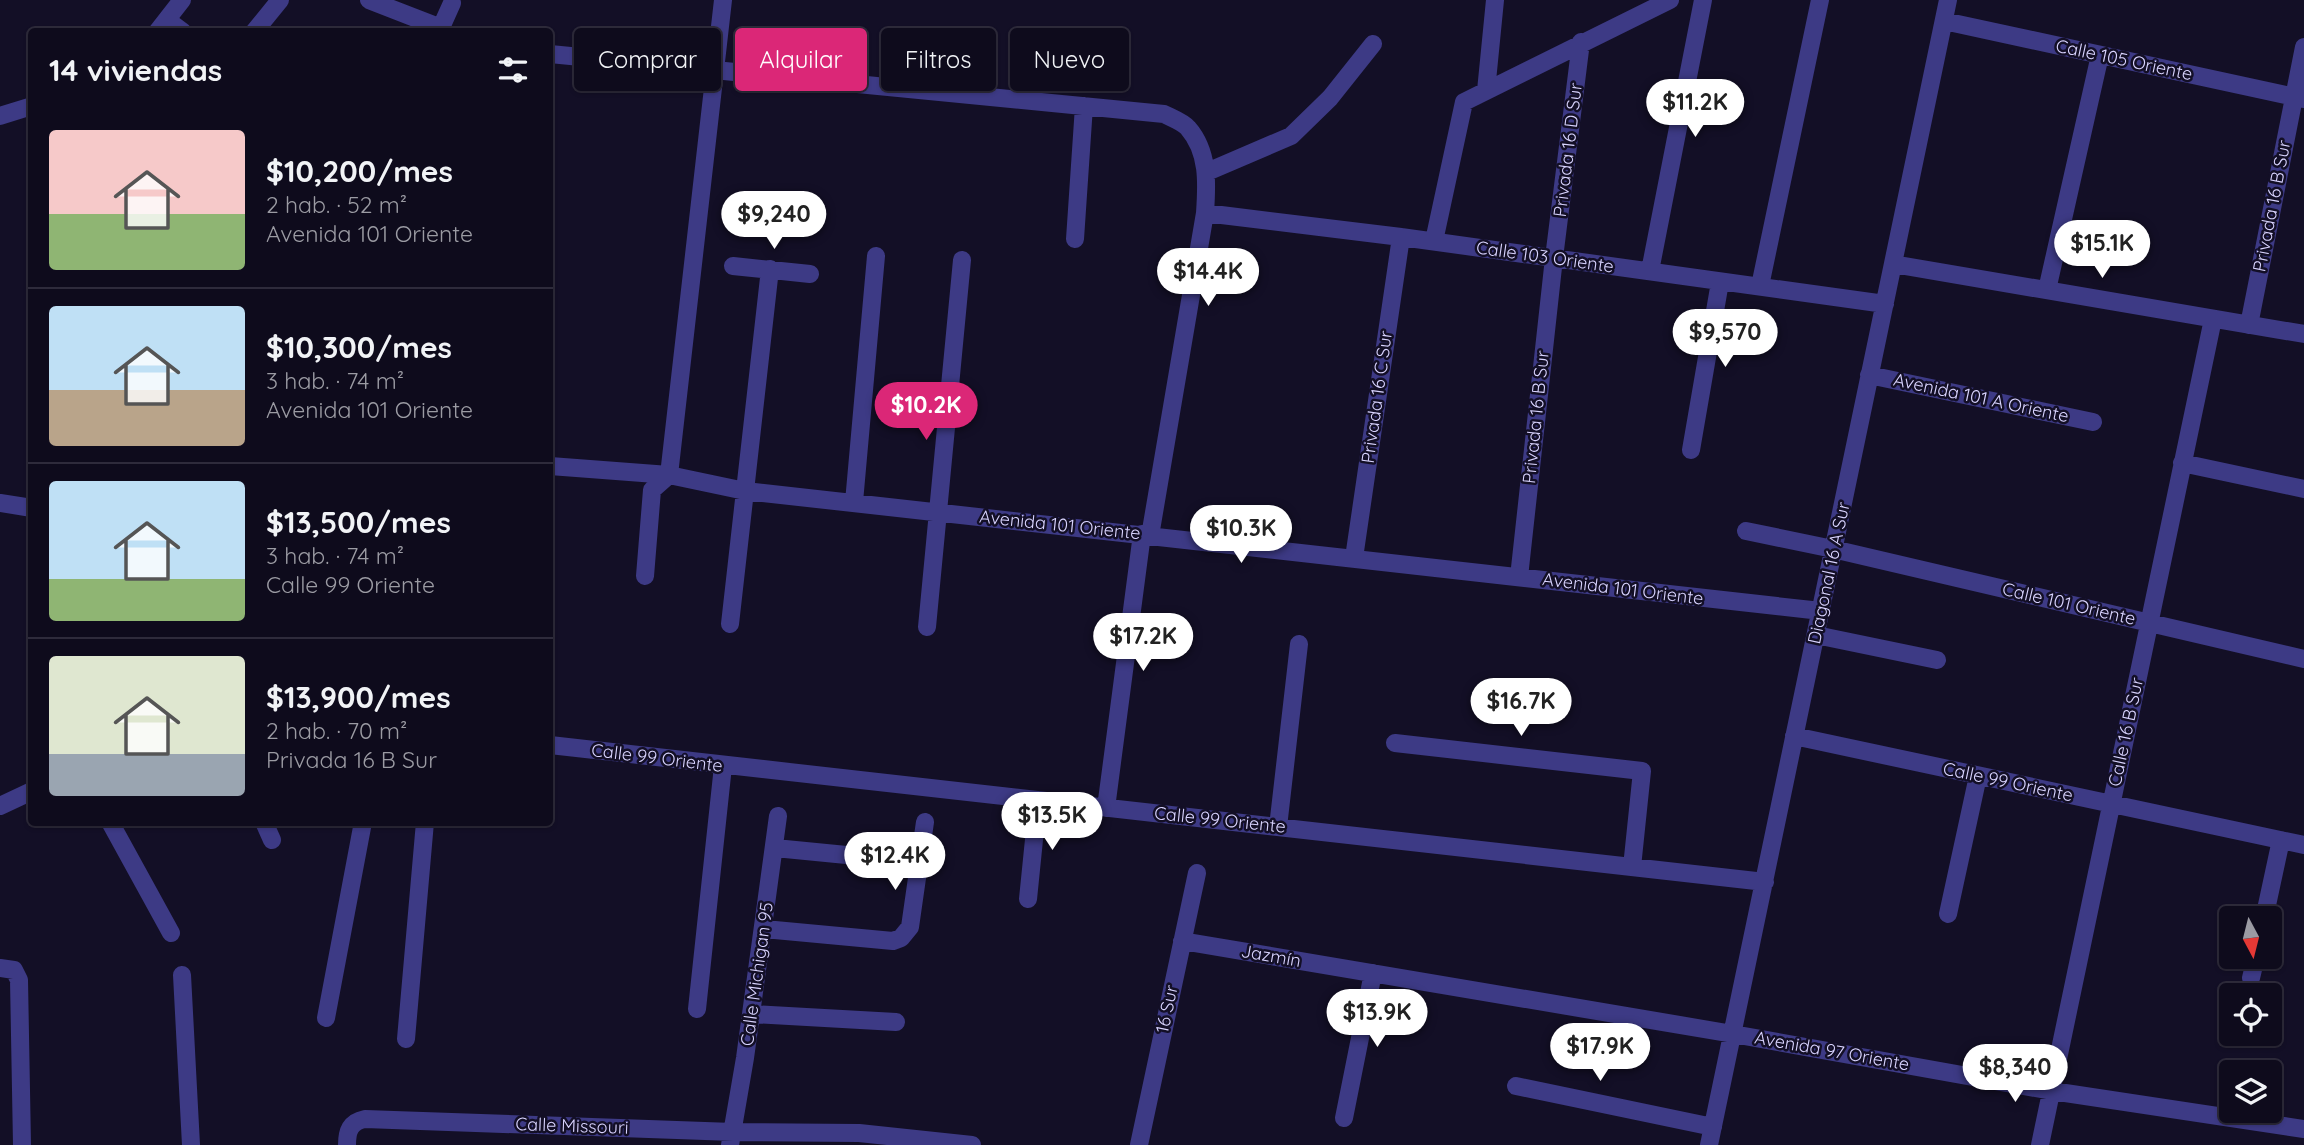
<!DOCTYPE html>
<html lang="es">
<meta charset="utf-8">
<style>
body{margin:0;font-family:Quicksand,sans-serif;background:#1c1929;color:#f1f3f6;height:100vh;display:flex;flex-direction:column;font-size:26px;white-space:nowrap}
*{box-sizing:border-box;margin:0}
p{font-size:23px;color:#9b9ba3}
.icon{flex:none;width:38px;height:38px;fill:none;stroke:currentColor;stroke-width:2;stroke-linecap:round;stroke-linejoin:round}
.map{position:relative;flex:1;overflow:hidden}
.sheet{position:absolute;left:28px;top:28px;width:525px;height:798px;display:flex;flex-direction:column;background:#0e0b1c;border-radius:7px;box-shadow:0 2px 5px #0004,0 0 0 2px #2e2b3b}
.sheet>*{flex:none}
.guide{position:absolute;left:574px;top:28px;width:665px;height:63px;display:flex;gap:14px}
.needle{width:46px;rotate:173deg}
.tools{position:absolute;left:2219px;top:906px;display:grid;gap:14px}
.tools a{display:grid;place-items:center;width:63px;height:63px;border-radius:7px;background:#0e0b1c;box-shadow:0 2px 5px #0004,0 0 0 2px #2e2b3b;font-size:35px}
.price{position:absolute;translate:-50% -60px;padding:0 16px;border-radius:24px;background:#fff;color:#222;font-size:23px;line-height:46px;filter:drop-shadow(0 2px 4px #0008)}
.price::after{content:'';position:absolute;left:50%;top:42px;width:21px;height:16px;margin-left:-10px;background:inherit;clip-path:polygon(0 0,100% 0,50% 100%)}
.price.on{background:#db2777;color:#fff}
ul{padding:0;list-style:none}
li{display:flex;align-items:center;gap:21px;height:175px;padding:0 21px}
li+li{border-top:2px solid #2e2b3b}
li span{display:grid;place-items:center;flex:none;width:196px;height:140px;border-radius:7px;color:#555}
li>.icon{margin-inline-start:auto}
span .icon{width:84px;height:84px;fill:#fffc;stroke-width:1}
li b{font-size:30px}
h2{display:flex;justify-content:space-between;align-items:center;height:84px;padding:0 21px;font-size:30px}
.pill{padding:0 24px;border-radius:7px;background:#0e0b1c;box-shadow:0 2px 5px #0004,0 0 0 2px #2e2b3b;font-size:24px;line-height:63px}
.pill.on{background:#db2777;color:#fff}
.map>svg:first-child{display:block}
</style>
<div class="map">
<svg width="2304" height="1145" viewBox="0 0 2304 1145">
<rect width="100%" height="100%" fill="#130f26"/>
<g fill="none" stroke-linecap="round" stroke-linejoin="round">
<path stroke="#3d3a85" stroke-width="18" d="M369,0L441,28
M167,20L183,32
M1944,21L2304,99
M157,32L182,0
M254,32L280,0
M439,32L452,3
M550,54L1164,114C1172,118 1183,122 1188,128C1209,152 1207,184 1205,213L1150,536
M1486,91L1495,0
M0,116L32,106
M1207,172L1291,136L1330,98L1373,44
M1205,213L1401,237L1885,304
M1075,239L1084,106
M1434,241L1464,102L1670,0
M1893,264L2304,334
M733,266L810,274
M1650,271L1703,0
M1760,286L1820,0
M2047,290L2100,55
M2249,325L2304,47
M1869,375L2093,422
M1691,450L1720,282
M2182,463L2304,489
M550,466L669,475L745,491L1821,611
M669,475L723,0
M854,502L876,256
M0,503L32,508
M1746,531L1833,549L2304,659
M1354,558L1401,237
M645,576L652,490L669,475
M1519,577L1554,258L1581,42
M730,624L770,269
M927,627L962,260
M1816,635L1937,660
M1794,736L2304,845
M1395,743L1642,771L1632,867
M550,745L1765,882
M0,806L32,791
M1106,808L1142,534
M110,822L171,933
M264,822L272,840
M1278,827L1299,644
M775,848L918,862
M1028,899L1038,800
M1948,914L1978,776
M2264,919L2281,840
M764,929L893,941L901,938L910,927L925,822
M1182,941L1733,1034L2052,1091L2304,1129
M0,968L14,970L19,980L22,1145
M182,975L191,1145
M2251,978L2256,957
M697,1009L723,766
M751,1014L896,1022
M326,1018L363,822
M406,1039L425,822
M1516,1086L1713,1127
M1344,1118L1373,973
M347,1145C347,1131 350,1122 365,1119L733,1132L859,1133L972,1145
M730,1145L745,1058L778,816
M1139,1145L1197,873
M1709,1145L1948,0
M2040,1145L2213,319"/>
</g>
<g text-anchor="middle" stroke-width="5" stroke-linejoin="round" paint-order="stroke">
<g font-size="18" fill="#d9d4ff" stroke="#130f26">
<text transform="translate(2124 60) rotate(12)" y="6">Calle 105 Oriente</text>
<text transform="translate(1568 150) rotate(-83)" y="6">Privada 16 D Sur</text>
<text transform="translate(2272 206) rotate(-79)" y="6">Privada 16 B Sur</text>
<text transform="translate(1545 257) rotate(8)" y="6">Calle 103 Oriente</text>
<text transform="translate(1377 397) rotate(-82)" y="6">Privada 16 C Sur</text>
<text transform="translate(1981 398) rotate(12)" y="6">Avenida 101 A Oriente</text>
<text transform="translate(1536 417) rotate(-84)" y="6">Privada 16 B Sur</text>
<text transform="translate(1060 525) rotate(6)" y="6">Avenida 101 Oriente</text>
<text transform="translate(1829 573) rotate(-78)" y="6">Diagonal 16 A Sur</text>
<text transform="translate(1623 589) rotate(7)" y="6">Avenida 101 Oriente</text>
<text transform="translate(2069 604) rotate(13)" y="6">Calle 101 Oriente</text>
<text transform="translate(2126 732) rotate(-78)" y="6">Calle 16 B Sur</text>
<text transform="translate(657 758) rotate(7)" y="6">Calle 99 Oriente</text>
<text transform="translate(2008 782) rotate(12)" y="6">Calle 99 Oriente</text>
<text transform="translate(1220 820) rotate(6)" y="6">Calle 99 Oriente</text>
<text transform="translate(1271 956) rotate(10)" y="6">Jazmín</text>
<text transform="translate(757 974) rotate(-82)" y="6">Calle Michigan 95</text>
<text transform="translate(1167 1009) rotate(-78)" y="6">16 Sur</text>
<text transform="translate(1832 1051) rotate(10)" y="6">Avenida 97 Oriente</text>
<text transform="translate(572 1126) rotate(2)" y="6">Calle Missouri</text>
</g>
</g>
</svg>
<div class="tools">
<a><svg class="needle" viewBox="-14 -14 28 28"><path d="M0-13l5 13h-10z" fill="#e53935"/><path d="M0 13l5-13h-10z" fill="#9b9ba3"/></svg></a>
<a><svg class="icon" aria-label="locate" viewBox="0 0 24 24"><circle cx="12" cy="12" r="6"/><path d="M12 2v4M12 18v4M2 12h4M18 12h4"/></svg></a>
<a><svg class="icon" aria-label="layers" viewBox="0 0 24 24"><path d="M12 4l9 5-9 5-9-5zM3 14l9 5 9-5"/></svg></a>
</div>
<b class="price" style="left:1695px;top:139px">$11.2K</b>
<b class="price" style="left:774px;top:251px">$9,240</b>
<b class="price" style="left:2102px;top:280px">$15.1K</b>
<b class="price" style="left:1208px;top:308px">$14.4K</b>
<b class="price" style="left:1725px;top:369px">$9,570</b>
<b class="price on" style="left:926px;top:442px">$10.2K</b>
<b class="price" style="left:1241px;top:565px">$10.3K</b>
<b class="price" style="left:1143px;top:673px">$17.2K</b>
<b class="price" style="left:1521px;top:738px">$16.7K</b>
<b class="price" style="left:1052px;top:852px">$13.5K</b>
<b class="price" style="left:895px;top:892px">$12.4K</b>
<b class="price" style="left:1377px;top:1049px">$13.9K</b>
<b class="price" style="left:1600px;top:1083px">$17.9K</b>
<b class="price" style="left:2015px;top:1104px">$8,340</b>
<div class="guide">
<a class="pill">Comprar</a>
<a class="pill on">Alquilar</a>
<a class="pill">Filtros</a>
<a class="pill">Nuevo</a>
</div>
<section class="sheet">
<h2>14 viviendas<svg class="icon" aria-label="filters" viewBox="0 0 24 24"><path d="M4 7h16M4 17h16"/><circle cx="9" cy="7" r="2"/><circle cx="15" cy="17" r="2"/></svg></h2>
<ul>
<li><span style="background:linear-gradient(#f6c9c9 60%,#8fb573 0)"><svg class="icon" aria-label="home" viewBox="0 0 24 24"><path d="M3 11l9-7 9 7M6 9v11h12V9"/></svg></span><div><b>$10,200/mes</b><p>2 hab. · 52 m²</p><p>Avenida 101 Oriente</p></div></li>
<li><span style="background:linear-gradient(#bfe0f5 60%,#b9a48a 0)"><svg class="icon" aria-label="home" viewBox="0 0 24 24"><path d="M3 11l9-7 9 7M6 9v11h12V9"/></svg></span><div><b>$10,300/mes</b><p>3 hab. · 74 m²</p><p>Avenida 101 Oriente</p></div></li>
<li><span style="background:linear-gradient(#bfe0f5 70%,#8fb573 0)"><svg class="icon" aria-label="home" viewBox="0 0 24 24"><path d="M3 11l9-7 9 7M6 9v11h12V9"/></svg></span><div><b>$13,500/mes</b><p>3 hab. · 74 m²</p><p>Calle 99 Oriente</p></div></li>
<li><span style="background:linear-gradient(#dfe7d0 70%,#9aa5b1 0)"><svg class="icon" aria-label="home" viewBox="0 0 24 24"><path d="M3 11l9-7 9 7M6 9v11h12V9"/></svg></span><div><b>$13,900/mes</b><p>2 hab. · 70 m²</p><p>Privada 16 B Sur</p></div></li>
</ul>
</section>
</div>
